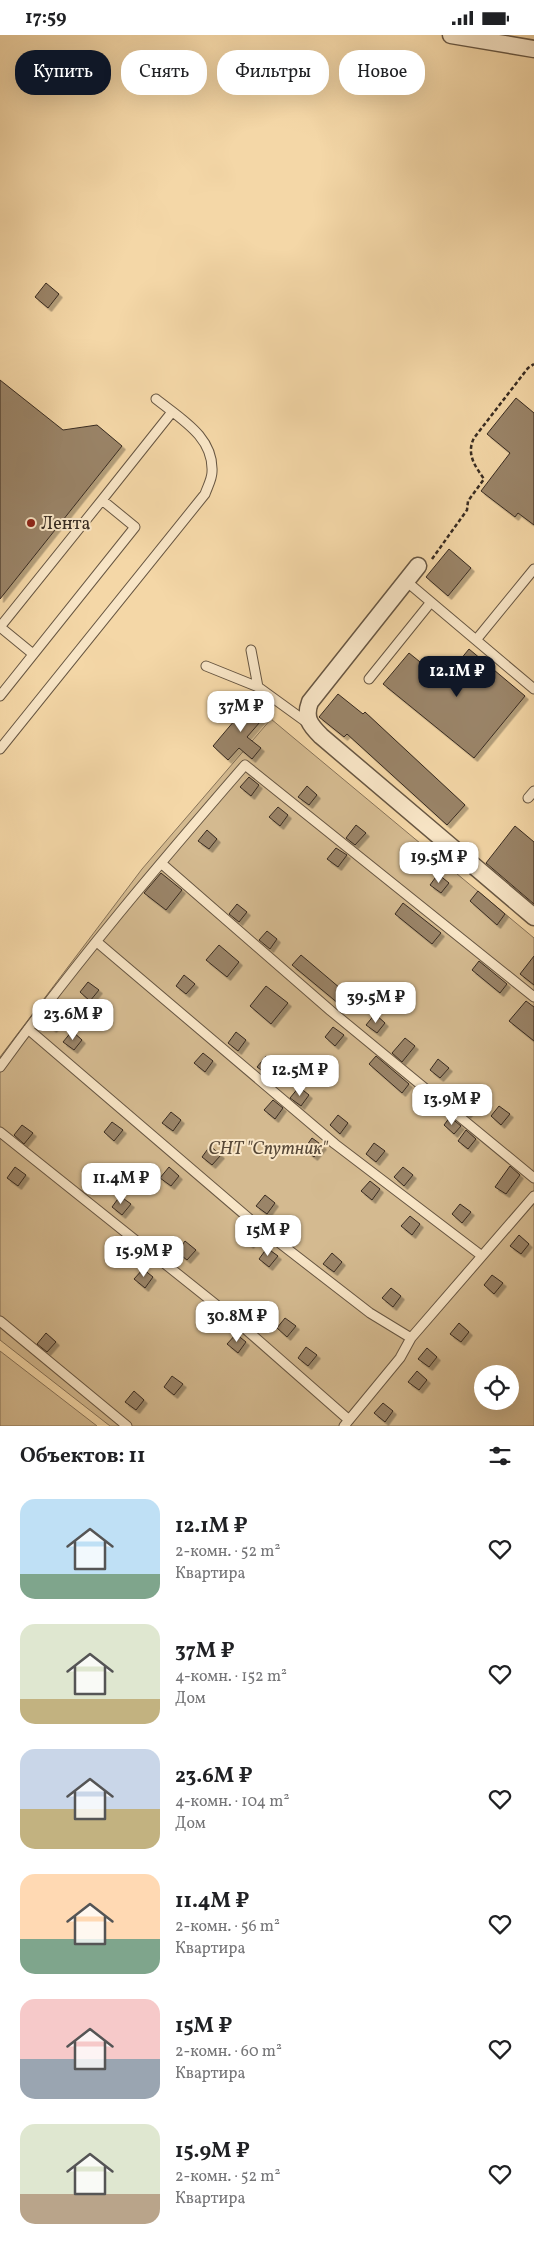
<!DOCTYPE html>
<html lang="ru">
<meta charset="utf-8">
<style>
body{margin:0;font-family:Vollkorn,serif;background:#f2f2f2;color:#202124;height:100vh;display:flex;flex-direction:column;font-size:19px;white-space:nowrap}
*{box-sizing:border-box;margin:0}
p{font-size:16px;color:#757577}
.icon{flex:none;width:28px;height:28px;fill:none;stroke:currentColor;stroke-width:2;stroke-linecap:round;stroke-linejoin:round}
.map{position:relative;height:1391px;overflow:hidden}
.panel{display:flex;flex-direction:column;background:#fff;flex:1}
.panel>*{flex:none}
.guide{position:absolute;left:15px;top:15px;width:505px;height:45px;display:flex;gap:10px}
.tools{position:absolute;left:474px;top:1330px;display:grid;gap:10px}
.tools a{display:grid;place-items:center;width:45px;height:45px;border-radius:50%;background:#fff;box-shadow:0 5px 20px #0002;font-size:25px}
.price{position:absolute;translate:-50% -42px;padding:0 11px;border-radius:10px;background:#fff;color:#222;font-size:16px;line-height:32px;filter:drop-shadow(0 1px 2px #0008)}
.price::after{content:'';position:absolute;left:50%;top:30px;width:15px;height:11px;margin-left:-8px;background:inherit;clip-path:polygon(0 0,100% 0,50% 100%)}
.price.active{background:#111827;color:#fff}
ul{padding:0;list-style:none}
li{display:flex;align-items:center;gap:15px;height:125px;padding:0 20px}
li span{display:grid;place-items:center;flex:none;width:140px;height:100px;border-radius:15px;color:#555}
li>.icon{margin-inline-start:auto}
span .icon{width:60px;height:60px;fill:#fffc;stroke-width:1}
li b{font-size:21px}
h2{display:flex;justify-content:space-between;align-items:center;height:60px;padding:0 20px;font-size:21px}
.chip{padding:0 18px;border-radius:20px;background:#fff;box-shadow:0 5px 20px #0002;font-size:18px;line-height:45px}
.chip.active{background:#111827;color:#fff}
.status{display:flex;justify-content:space-between;align-items:center;height:35px;padding:0 25px;background:#fff;direction:ltr}
.status svg{height:14px;fill:currentColor}
.map>svg:first-child{display:block}
</style>
<div class="status"><b>17:59</b><svg viewBox="0 0 49 12"><path d="M0 12V9h3v3zM5 12V6h3v6zM10 12V3h3v9zM15 12V0h3v12zM26 1h20v11H26zM47 4h2v5h-2z"/></svg></div>
<div class="map">
<svg width="534" height="1391" viewBox="0 0 534 1391">
<defs>
<filter id="shadow"><feDropShadow dx="3.5" dy="3.5" stdDeviation="0" flood-color="#0004"/></filter>
</defs>
<rect width="100%" height="100%" fill="#f4d7a7"/>
<filter id="stains"><feTurbulence type="fractalNoise" baseFrequency=".004" numOctaves="4"/><feColorMatrix values="0 0 0 0 .2 0 0 0 0 .09 0 0 0 0 .02 0 0 0 .5 -.17"/></filter>
<radialGradient id="worn" r=".72"><stop offset=".6" stop-color="#630" stop-opacity="0"/><stop offset="1" stop-color="#630" stop-opacity=".3"/></radialGradient>
<path fill="#d4ba90" stroke="#867258" fill-rule="evenodd" d="M271,684L534,903V1391H110L0,1305V1022L142,834ZM482,1339H510V1366H482Z
M0,1316L97,1391H0Z"/>
<path fill="#9a8467" stroke="#382b21" filter="url(#shadow)" d="M46,248L59,259L48,273L35,262Z
M0,345L63,395L97,390L122,411L0,564Z
M516,363L534,378V490L518,478L515,482L481,456L510,418L487,399Z
M449,514L471,533L448,561L426,542Z
M469,614L525,661L474,723L383,649L409,618L430,635L438,625L451,636Z
M338,659L363,679L365,677L465,770L447,790L347,699L344,702L319,682Z
M251,666L267,679L247,702L261,713L252,724L239,713L228,725L213,711Z
M249,742L259,750L251,761L240,752Z
M307,751L317,760L309,770L298,762Z
M278,772L288,780L280,791L269,782Z
M356,790L366,798L355,810L346,803Z
M515,791L534,807V869L486,828Z
M207,795L217,804L209,814L198,806Z
M336,813L347,820L338,832L327,824Z
M161,838L182,855L166,875L144,858Z
M438,839L449,848L441,858L430,850Z
M478,856L505,879L497,890L470,866Z
M403,868L441,898L432,909L395,879Z
M237,869L247,877L239,887L229,879Z
M267,896L277,904L270,914L259,905Z
M219,910L239,927L227,942L206,925Z
M301,920L347,959L339,969L292,930Z
M534,921V950L520,939Z
M479,926L507,949L500,958L472,935Z
M184,940L195,949L186,959L176,951Z
M88,947L99,955L90,966L80,957Z
M266,951L288,968L271,989L250,971Z
M526,966L534,972V1006L509,986Z
M52,975L62,984L53,994L43,986Z
M375,979L385,988L377,998L366,990Z
M333,992L344,1000L335,1011L325,1002Z
M72,996L82,1005L74,1015L63,1007Z
M236,997L246,1005L238,1016L228,1008Z
M405,1003L415,1011L402,1027L392,1018Z
M203,1018L213,1026L205,1037L194,1028Z
M266,1021L276,1030L268,1040L257,1032Z
M376,1021L409,1049L402,1058L369,1029Z
M438,1024L449,1033L440,1043L430,1035Z
M299,1052L309,1060L301,1071L290,1063Z
M468,1058L478,1066L467,1080L458,1072Z
M273,1065L283,1073L275,1084L264,1075Z
M499,1071L510,1079L501,1090L491,1081Z
M171,1077L181,1085L173,1096L162,1088Z
M338,1080L348,1088L340,1099L330,1090Z
M450,1082L461,1091L454,1099L444,1090Z
M112,1087L123,1095L114,1106L104,1097Z
M22,1090L33,1098L24,1109L14,1100Z
M466,1095L476,1104L468,1114L458,1106Z
M312,1103L323,1111L314,1122L304,1114Z
M374,1108L385,1116L376,1127L366,1119Z
M210,1111L221,1120L212,1130L202,1122Z
M510,1131L520,1140L506,1159L495,1152Z
M15,1132L26,1140L18,1151L7,1143Z
M169,1132L179,1141L171,1151L160,1143Z
M403,1132L413,1140L404,1151L394,1142Z
M370,1146L380,1154L372,1165L361,1156Z
M265,1160L275,1168L267,1179L256,1171Z
M120,1161L131,1169L122,1180L112,1172Z
M460,1169L471,1177L462,1188L452,1179Z
M410,1181L420,1189L412,1200L401,1191Z
M248,1191L258,1199L250,1210L240,1201Z
M519,1200L529,1209L521,1219L510,1211Z
M185,1206L196,1215L187,1225L177,1217Z
M267,1213L278,1221L269,1232L259,1224Z
M332,1218L342,1227L334,1237L323,1229Z
M143,1234L153,1242L145,1253L134,1244Z
M492,1240L503,1248L494,1259L484,1250Z
M391,1253L401,1261L393,1272L382,1263Z
M285,1283L296,1291L287,1302L277,1293Z
M459,1288L469,1297L461,1307L450,1299Z
M46,1298L56,1307L47,1317L37,1309Z
M236,1299L246,1307L238,1318L227,1309Z
M306,1312L317,1320L308,1331L298,1323Z
M427,1313L437,1322L429,1332L418,1324Z
M417,1336L427,1345L419,1355L408,1347Z
M172,1341L183,1349L174,1360L164,1352Z
M134,1356L144,1365L136,1375L125,1367Z
M383,1368L393,1376L385,1387L374,1378Z"/>
<g fill="none" stroke-linecap="round" stroke-linejoin="round">
<g stroke="#675642" stroke-width="11">
<path id="service" d="M102,465L172,377
M406,546L534,654
M0,592L102,465L135,492L0,661
M0,592L33,619
M476,605L534,534
M251,615L258,652
M206,631L258,652L309,689
M369,644L431,567
M0,714L205,459C207,453 212,444 212,437C214,402 181,384 156,364
M528,763L534,756
M161,828L331,976L534,1143
M97,907L335,1109L482,1221
M28,994L259,1192L370,1278L411,1303
M0,1032C76,927 160,828 245,730L534,962
M0,1097L234,1284L349,1385
M0,1286L127,1391
M344,1391L400,1323L411,1303L534,1161"/>
</g>
<g stroke="#675642" stroke-width="19">
<path id="minor" d="M451,0L534,14
M418,531L310,667C304,683 310,690 321,701L534,882"/>
</g>
<path stroke="#382b21" stroke-width="2.5" stroke-dasharray="4 2.5" stroke-linecap="butt" d="M432,524L467,475L468,466L484,444C475,431 466,419 474,403L528,333L534,329"/>
<use href="#service" stroke="#f8e5c6" stroke-width="9"/>
<use href="#minor" stroke="#f8e5c6" stroke-width="16"/>
</g>
<circle fill="#8f2418" stroke="#f8e5c6" stroke-width="2" cx="31" cy="488" r="5"/>
<g text-anchor="middle" stroke-width="4" stroke-linejoin="round" paint-order="stroke">
<g font-size="18" fill="#382b21" stroke="#f8e5c6" text-anchor="start">
<text x="41" y="494">Лента</text>
</g>
<g font-size="18" font-style="italic" fill="#574837" stroke="#f8e5c6">
<text x="268" y="1119">СНТ "Спутник"</text>
</g>
</g>
<rect width="100%" height="100%" filter="url(#stains)"/>
<rect width="100%" height="100%" fill="url(#worn)"/>
</svg>
<div class="tools">
<a><svg class="icon" aria-label="locate" viewBox="0 0 24 24"><circle cx="12" cy="12" r="6"/><path d="M12 2v4M12 18v4M2 12h4M18 12h4"/></svg></a>
</div>
<b class="price active" style="left:457px;top:663px">12.1M ₽</b>
<b class="price" style="left:241px;top:698px">37M ₽</b>
<b class="price" style="left:439px;top:849px">19.5M ₽</b>
<b class="price" style="left:376px;top:989px">39.5M ₽</b>
<b class="price" style="left:73px;top:1006px">23.6M ₽</b>
<b class="price" style="left:300px;top:1062px">12.5M ₽</b>
<b class="price" style="left:452px;top:1091px">13.9M ₽</b>
<b class="price" style="left:121px;top:1170px">11.4M ₽</b>
<b class="price" style="left:268px;top:1222px">15M ₽</b>
<b class="price" style="left:144px;top:1243px">15.9M ₽</b>
<b class="price" style="left:237px;top:1308px">30.8M ₽</b>
<div class="guide">
<a class="chip active">Купить</a>
<a class="chip">Снять</a>
<a class="chip">Фильтры</a>
<a class="chip">Новое</a>
</div>
</div>
<section class="panel">
<h2>Объектов: 11<svg class="icon" aria-label="filters" viewBox="0 0 24 24"><path d="M4 7h16M4 17h16"/><circle cx="9" cy="7" r="2"/><circle cx="15" cy="17" r="2"/></svg></h2>
<ul>
<li><span style="background:linear-gradient(#bfe0f5 75%,#7fa58c 0)"><svg class="icon" aria-label="home" viewBox="0 0 24 24"><path d="M3 11l9-7 9 7M6 9v11h12V9"/></svg></span><div><b>12.1M ₽</b><p>2-комн. · 52 m²</p><p>Квартира</p></div><svg class="icon" aria-label="heart" viewBox="0 0 24 24"><path d="M12 20l-8-8c-3-5 5-10 8-4 3-6 11-1 8 4z"/></svg></li>
<li><span style="background:linear-gradient(#dfe7d0 75%,#c2b280 0)"><svg class="icon" aria-label="home" viewBox="0 0 24 24"><path d="M3 11l9-7 9 7M6 9v11h12V9"/></svg></span><div><b>37M ₽</b><p>4-комн. · 152 m²</p><p>Дом</p></div><svg class="icon" aria-label="heart" viewBox="0 0 24 24"><path d="M12 20l-8-8c-3-5 5-10 8-4 3-6 11-1 8 4z"/></svg></li>
<li><span style="background:linear-gradient(#c9d6e8 60%,#c2b280 0)"><svg class="icon" aria-label="home" viewBox="0 0 24 24"><path d="M3 11l9-7 9 7M6 9v11h12V9"/></svg></span><div><b>23.6M ₽</b><p>4-комн. · 104 m²</p><p>Дом</p></div><svg class="icon" aria-label="heart" viewBox="0 0 24 24"><path d="M12 20l-8-8c-3-5 5-10 8-4 3-6 11-1 8 4z"/></svg></li>
<li><span style="background:linear-gradient(#ffd9b3 65%,#7fa58c 0)"><svg class="icon" aria-label="home" viewBox="0 0 24 24"><path d="M3 11l9-7 9 7M6 9v11h12V9"/></svg></span><div><b>11.4M ₽</b><p>2-комн. · 56 m²</p><p>Квартира</p></div><svg class="icon" aria-label="heart" viewBox="0 0 24 24"><path d="M12 20l-8-8c-3-5 5-10 8-4 3-6 11-1 8 4z"/></svg></li>
<li><span style="background:linear-gradient(#f6c9c9 60%,#9aa5b1 0)"><svg class="icon" aria-label="home" viewBox="0 0 24 24"><path d="M3 11l9-7 9 7M6 9v11h12V9"/></svg></span><div><b>15M ₽</b><p>2-комн. · 60 m²</p><p>Квартира</p></div><svg class="icon" aria-label="heart" viewBox="0 0 24 24"><path d="M12 20l-8-8c-3-5 5-10 8-4 3-6 11-1 8 4z"/></svg></li>
<li><span style="background:linear-gradient(#dfe7d0 70%,#b9a48a 0)"><svg class="icon" aria-label="home" viewBox="0 0 24 24"><path d="M3 11l9-7 9 7M6 9v11h12V9"/></svg></span><div><b>15.9M ₽</b><p>2-комн. · 52 m²</p><p>Квартира</p></div><svg class="icon" aria-label="heart" viewBox="0 0 24 24"><path d="M12 20l-8-8c-3-5 5-10 8-4 3-6 11-1 8 4z"/></svg></li>
</ul>
</section>
